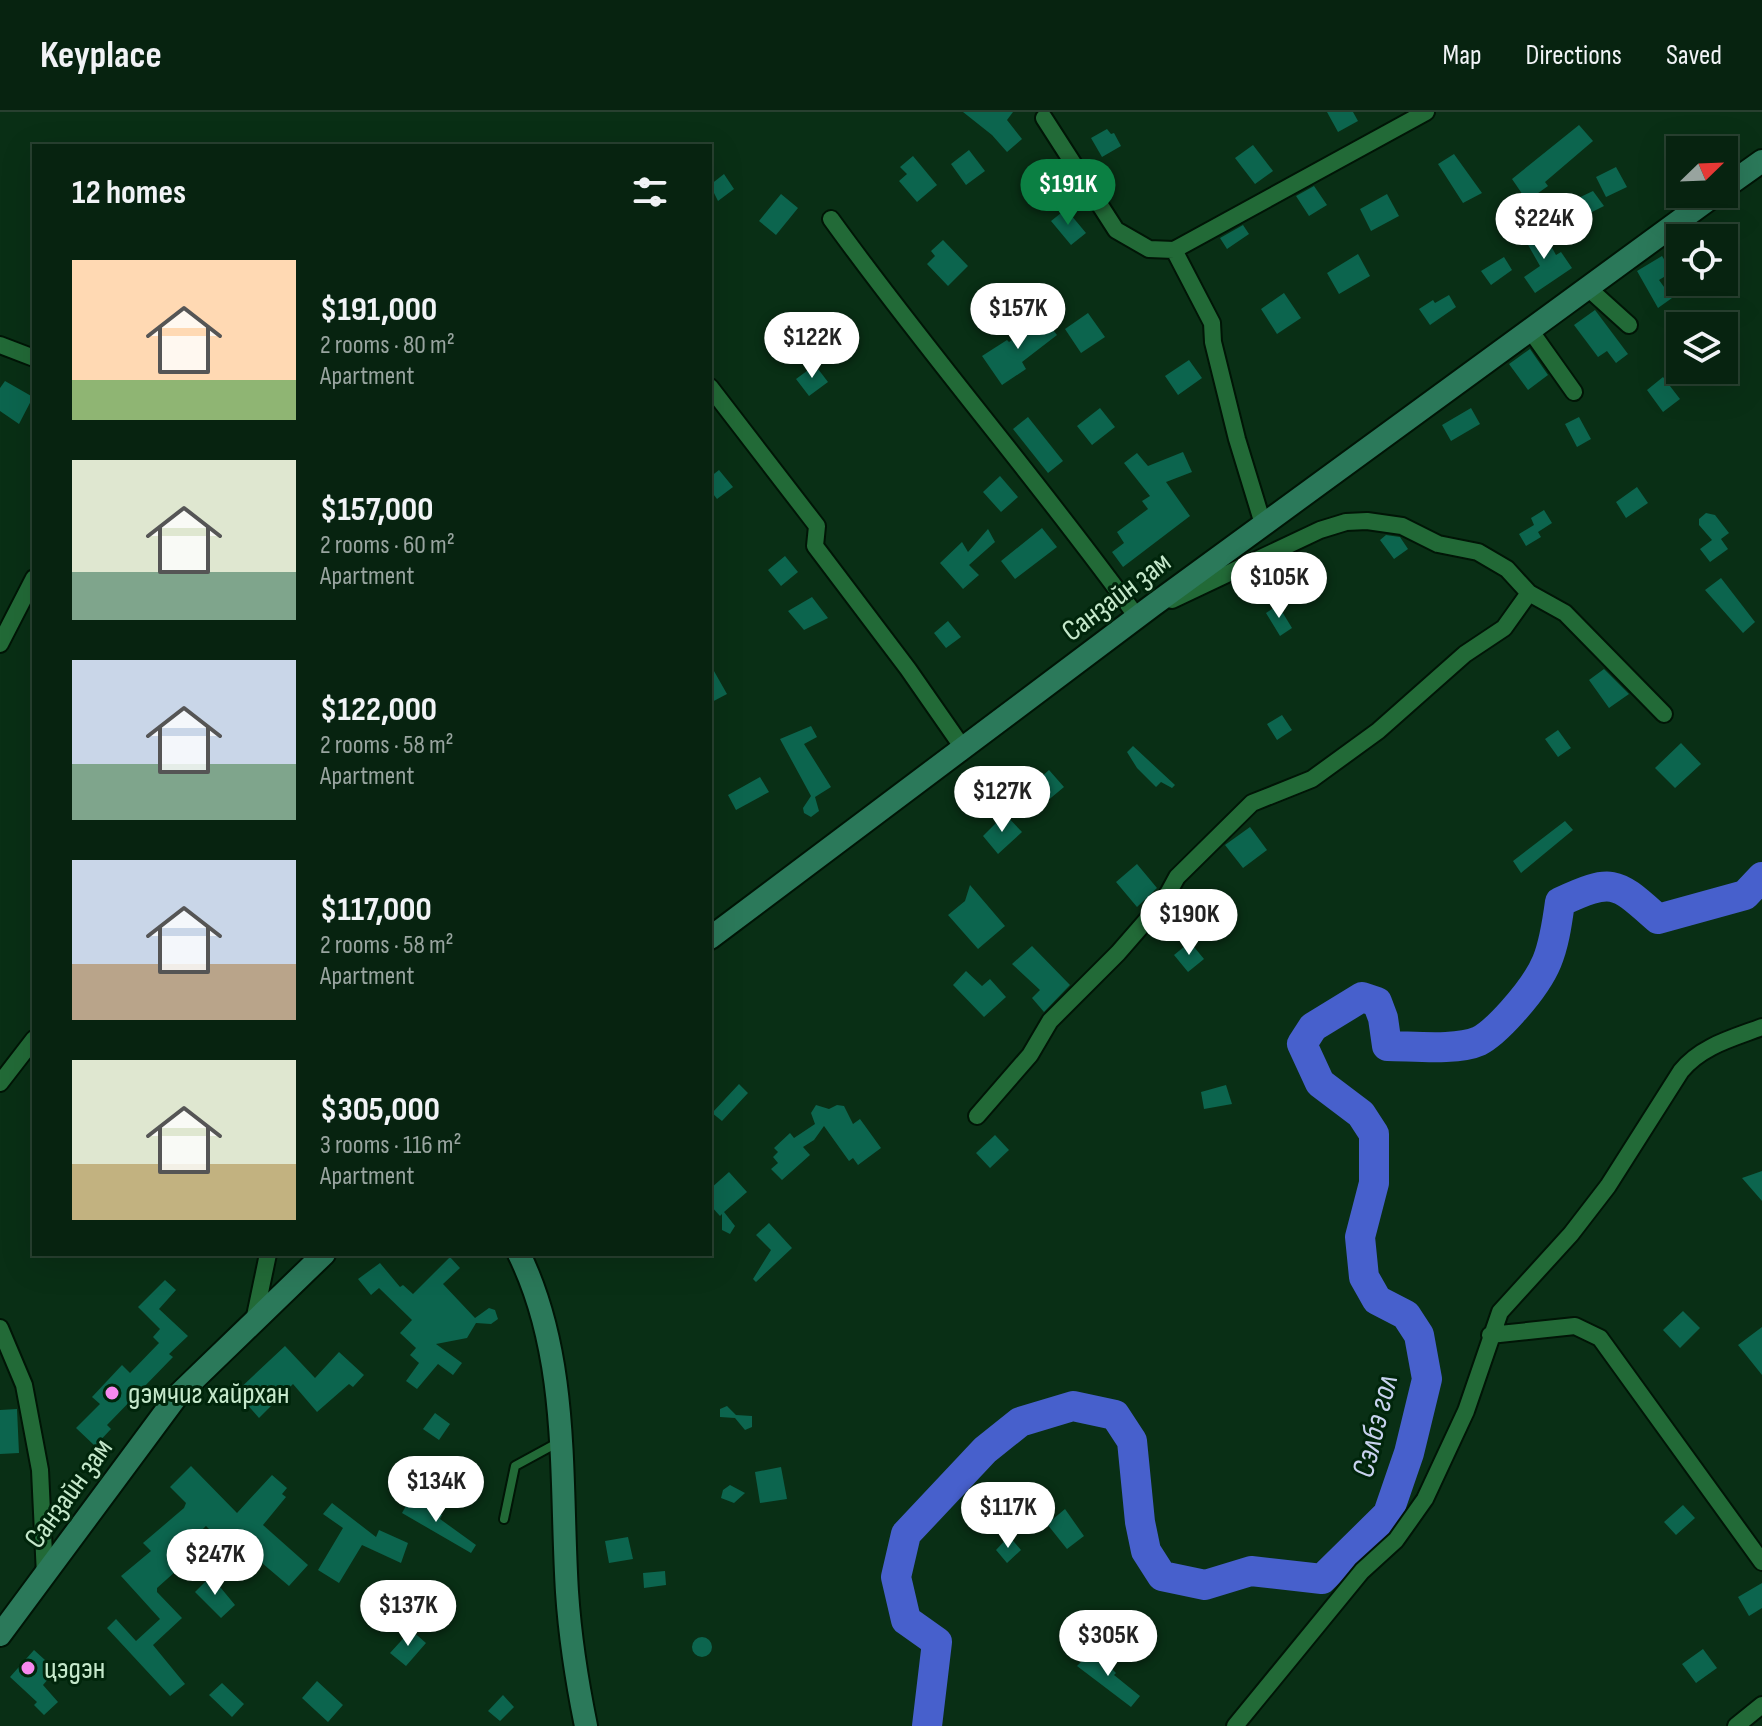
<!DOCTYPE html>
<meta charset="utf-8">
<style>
body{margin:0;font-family:"Sofia Sans Condensed",sans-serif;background:#152f1e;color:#f1f3f6;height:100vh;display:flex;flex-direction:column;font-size:30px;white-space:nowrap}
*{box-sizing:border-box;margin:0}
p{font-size:26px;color:#98a49f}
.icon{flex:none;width:44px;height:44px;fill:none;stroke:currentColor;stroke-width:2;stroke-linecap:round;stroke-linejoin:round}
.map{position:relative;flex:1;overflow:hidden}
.drawer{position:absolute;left:32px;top:32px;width:680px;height:1112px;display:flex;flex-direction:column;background:#072310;border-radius:0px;box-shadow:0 8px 32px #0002,0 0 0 2px #284030}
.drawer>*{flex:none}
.needle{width:52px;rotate:67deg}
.buttons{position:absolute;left:1666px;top:24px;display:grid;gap:16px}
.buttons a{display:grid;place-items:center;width:72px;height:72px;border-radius:0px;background:#072310;box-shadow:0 8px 32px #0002,0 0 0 2px #284030;font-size:40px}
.price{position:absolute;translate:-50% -68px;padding:0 18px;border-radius:28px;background:#fff;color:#222;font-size:26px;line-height:52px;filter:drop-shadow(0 2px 4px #0008)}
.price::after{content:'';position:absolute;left:50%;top:48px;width:24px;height:18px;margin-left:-12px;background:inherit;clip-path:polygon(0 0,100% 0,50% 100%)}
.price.on{background:#0b8043;color:#fff}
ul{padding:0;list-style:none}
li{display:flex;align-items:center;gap:24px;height:200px;padding:0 40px}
li span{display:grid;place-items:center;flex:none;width:224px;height:160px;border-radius:0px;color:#555}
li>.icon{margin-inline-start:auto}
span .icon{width:96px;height:96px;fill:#fffc;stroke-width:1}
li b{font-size:34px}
h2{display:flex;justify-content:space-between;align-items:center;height:96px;padding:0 40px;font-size:34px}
header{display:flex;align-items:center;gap:48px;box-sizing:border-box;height:112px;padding:0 40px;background:#072310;border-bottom:2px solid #284030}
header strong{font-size:38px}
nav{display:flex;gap:44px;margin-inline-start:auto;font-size:28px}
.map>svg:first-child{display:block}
</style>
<header>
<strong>Keyplace</strong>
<nav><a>Map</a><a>Directions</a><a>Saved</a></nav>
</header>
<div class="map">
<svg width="1762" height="1614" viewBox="0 0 1762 1614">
<rect width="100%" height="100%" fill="#092f15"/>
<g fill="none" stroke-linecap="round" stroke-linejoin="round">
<path stroke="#4760cc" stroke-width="30" d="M927,1614L937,1530L906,1508L896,1465L906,1422L985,1338L1020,1310L1073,1294L1115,1303L1132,1329L1140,1410L1146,1439L1162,1464L1205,1473L1251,1459L1322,1467L1388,1402L1409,1341L1427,1267L1419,1223L1406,1203L1377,1188L1364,1165L1360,1125L1374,1071V1022L1361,1002L1320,971L1302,932L1313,915L1362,885L1377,890L1383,906L1387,934C1412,934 1457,939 1479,929C1491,923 1503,910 1512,900C1548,860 1553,842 1560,790C1614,765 1616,770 1658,807L1745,783L1762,765"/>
</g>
<path fill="#0c654e" d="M963,0H1013L1007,8L1022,27L1007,40L992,23Z
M1327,0H1353L1358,9L1338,20Z
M1579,13L1593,29L1545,70L1548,74L1527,89L1512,67Z
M1107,17L1111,22L1114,21L1121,34L1102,45L1091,26Z
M1253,33L1273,59L1255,72L1235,46Z
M969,38L985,59L966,73L951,52Z
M1454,42L1482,81L1463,91L1438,52Z
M913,44L937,73L917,90L899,69L907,62L900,55Z
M1616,55L1627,75L1606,85L1596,65Z
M724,62L734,77L718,89L710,73Z
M1314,74L1327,93L1309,104L1296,84Z
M1593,79L1604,94L1578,107L1570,90Z
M781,82L798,96L776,123L759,109Z
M1387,82L1399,104L1371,119L1360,97Z
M1066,97L1086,121L1071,133L1051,109Z
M1243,113L1249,122L1227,137L1220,126Z
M1540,114L1556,143L1561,140L1572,156L1535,181L1524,165L1540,154L1523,124Z
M943,128L968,154L948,174L927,152L935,144L931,139Z
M1358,142L1370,164L1339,182L1327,161Z
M1662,144L1672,160L1659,168L1672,186L1658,196L1637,159Z
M1504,145L1512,158L1491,173L1481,159Z
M1284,181L1301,206L1277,222L1261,197Z
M1449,183L1456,195L1430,213L1419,197L1433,188L1435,191Z
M1595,198L1628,242L1616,251L1607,239L1598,245L1574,213Z
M1088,201L1105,225L1081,241L1065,217Z
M1042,204L1057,223L1022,250L1026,257L1002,273L982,244L1007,228L1009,230Z
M1530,237L1548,263L1528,278L1509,252Z
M1189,248L1202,266L1178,283L1165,264Z
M815,253L828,270L809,284L796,267Z
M1663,265L1680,287L1663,300L1647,278Z
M5,269L33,285L19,312L0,299V276Z
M1100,296L1115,315L1092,333L1077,314Z
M1471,296L1480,312L1451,329L1442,313Z
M1028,305L1063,349L1048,361L1013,317Z
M1579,305L1591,327L1577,335L1565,312Z
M1183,340L1192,360L1166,370L1190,404L1123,455L1112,440L1124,431L1117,420L1148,397L1142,389L1150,384L1124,351L1137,341L1148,354Z
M719,358L733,375L717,387L710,378V365Z
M1000,364L1018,385L1001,400L983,380Z
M1637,375L1648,391L1626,406L1616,390Z
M1544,398L1552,411L1538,420L1541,425L1526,434L1519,422L1534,413L1531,406Z
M1706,401L1715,403L1729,421L1721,427L1728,437L1710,450L1700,437L1712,428L1699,413V407Z
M1042,416L1057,435L1015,467L1001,449Z
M988,417L995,430L969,453L979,463L963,477L940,451L962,430L968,440Z
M1386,423L1400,425L1408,437L1394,447L1380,428Z
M785,444L798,460L781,474L768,458Z
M1721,466L1755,510L1743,521L1705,478Z
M812,485L828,506L804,518L788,499Z
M1278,493L1292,516L1280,524L1266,501Z
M948,509L961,525L946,536L934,521Z
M710,552L727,582L710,591Z
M1604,557L1629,582L1609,596L1589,568Z
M1282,603L1292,618L1277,628L1267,612Z
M811,614L817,625L804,632L831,675L815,685L819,699L811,705L804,701L803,696L811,684L780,627Z
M1558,618L1571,636L1558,645L1545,627Z
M1681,631L1701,652L1675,676L1655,656Z
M1133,634L1175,673L1172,676L1161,670L1156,675L1137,656L1127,640Z
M1049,658L1064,675L1046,690L1031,674Z
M760,665L769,680L736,698L728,683Z
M1005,702L1022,720L998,742L983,724Z
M1565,709L1573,718L1521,761L1513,749Z
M1250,715L1267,738L1243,756L1225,733Z
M1137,752L1157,776L1137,795L1116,770Z
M970,773L1005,814L978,837L948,803L965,789Z
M1190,830L1204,847L1188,860L1174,843Z
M1032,834L1070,873L1044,900L1032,886L1040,878L1012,852Z
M966,859L982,874L990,867L1006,885L984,905L953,873Z
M739,972L748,981L722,1009L712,1001Z
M1226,973L1232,992L1204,997L1201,980Z
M816,993L829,997L837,993L844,994L853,1012L860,1007L881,1036L858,1053L853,1046L849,1049L824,1014L814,1028L803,1035L810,1043L782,1068L771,1057L778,1051L773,1045L778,1040L774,1036L790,1021L794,1026L815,1012L811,1001Z
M995,1023L1009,1038L990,1056L976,1041Z
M1762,1059V1089L1742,1066Z
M729,1060L747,1080L724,1100L735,1114L730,1122L722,1118V1102L720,1104L710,1093V1077Z
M769,1111L792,1136L756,1170L753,1167L771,1138L756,1123Z
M450,1145L460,1156L443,1172L475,1206L489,1196L495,1198L498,1207L491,1212L476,1211L467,1226L436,1232L462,1251L453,1263L438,1252L417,1277L406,1269L419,1251L410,1243L416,1236L400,1221L412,1208L379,1176L371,1183L358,1167L380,1151L400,1175L403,1173L413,1182Z
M165,1168L176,1178L159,1197L188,1224L169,1242L173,1245L107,1313L111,1317L95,1334L76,1316L100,1292L92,1285L122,1253L130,1261L159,1231L153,1225L160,1217L138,1195Z
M1683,1199L1700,1216L1680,1236L1663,1218Z
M1762,1215V1263L1738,1233Z
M285,1234L315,1266L339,1240L364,1263L353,1275L349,1272L317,1300L293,1272L259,1306L236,1280Z
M727,1294L736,1303L752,1304V1315L745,1318L735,1306L720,1305V1297Z
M17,1297L19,1341L0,1342V1298Z
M435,1301L450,1312L439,1328L423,1317Z
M191,1354L237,1401L272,1363L287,1376L282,1382L286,1385L263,1413L308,1453L289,1474L262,1451L252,1465H239L241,1449L206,1414L187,1432L195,1442L157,1476V1480L182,1506L153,1533L185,1572L170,1584L107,1516L116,1507L136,1529L160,1507L121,1464L151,1439L143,1431L184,1396L186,1391L170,1375Z
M781,1355L787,1387L760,1391L755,1360Z
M730,1373L745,1381L734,1391L721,1386L723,1378Z
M411,1385L442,1403L440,1407L476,1433L471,1441L402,1401Z
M332,1391L376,1425L379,1418L408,1431L401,1451L362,1433L339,1471L318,1458L343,1416L323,1402Z
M1683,1393L1695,1406L1676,1423L1664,1410Z
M1065,1397L1084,1424L1067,1437L1047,1412Z
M1009,1424L1021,1438L1007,1451L996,1438Z
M628,1425L633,1447L609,1451L605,1429Z
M665,1459L666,1473L644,1476L643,1461Z
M211,1464L235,1493L221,1506L195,1480Z
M1762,1471V1496L1749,1504L1738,1485Z
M411,1518L426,1531L406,1554L390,1541Z
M692 1535a10 10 0 1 1 20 0a10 10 0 1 1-20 0Z
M1703,1537L1717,1556L1696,1571L1682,1552Z
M34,1538L56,1558L43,1573L58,1590L44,1603L34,1593L37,1590L10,1565Z
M1093,1538L1116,1561L1114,1563L1140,1584L1131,1595L1077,1554Z
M317,1569L343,1593L328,1610L302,1586Z
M222,1571L244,1592L232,1605L209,1583Z
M503,1583L514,1595L500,1609L488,1599Z"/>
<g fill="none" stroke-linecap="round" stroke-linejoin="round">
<g stroke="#011506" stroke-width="12">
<path id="service" d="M504,1407L515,1354L559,1330"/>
</g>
<g stroke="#011506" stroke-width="20">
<path id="minor" d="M1044,6L1116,118L1149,137L1174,138L1426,0
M831,107C929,243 1039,369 1137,505
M1174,138L1212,211L1213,230L1237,327L1263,412
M1588,176L1629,213
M1530,218L1574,280
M0,233L34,246
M710,275L817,414L815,434L908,557L963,636
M1172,488L1320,418L1346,410L1367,409L1402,414L1438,432L1478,440L1507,457L1529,481L1565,501L1664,602
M0,532L34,466
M0,971L34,927
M977,1004L1030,943L1050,909L1118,841L1165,787L1177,765L1252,691L1312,667L1378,619L1465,542L1504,516L1529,481
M254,1209L268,1142
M0,1216L24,1273L40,1358L45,1463
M1490,1223L1575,1214L1600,1226L1762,1450
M1235,1614L1362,1459L1396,1428L1425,1387L1466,1299L1500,1200L1571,1122L1608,1074L1681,959C1701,934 1733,926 1762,915
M1736,1614L1762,1593"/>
</g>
<g stroke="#011506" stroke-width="26">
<path id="secondary" d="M1724,76L1762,49
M710,826L1152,494L1716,82
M519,1142C570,1246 560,1367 567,1480C570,1525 577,1570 586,1614
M0,1523L177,1284L324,1142"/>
</g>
<use href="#service" stroke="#226a37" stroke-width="8"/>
<use href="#minor" stroke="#226a37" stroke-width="16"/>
<use href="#secondary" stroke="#2b795a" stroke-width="22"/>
</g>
<g fill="#f689ee" stroke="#00250b" stroke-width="3">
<circle cx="112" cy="1281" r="8"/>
<circle cx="28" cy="1556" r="8"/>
</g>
<g text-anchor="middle" stroke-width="6" stroke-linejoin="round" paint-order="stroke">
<g font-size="30" fill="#c5e8cb" stroke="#00250b">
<text transform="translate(1116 484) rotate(-37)" y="10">Санзайн зам</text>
<text transform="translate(68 1381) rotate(-54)" y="10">Санзайн зам</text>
</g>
<g font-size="30" fill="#c5e8cb" stroke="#00250b" text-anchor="start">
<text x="128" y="1291">дэмчиг хайрхан</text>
<text x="44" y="1566">цэдэн</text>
</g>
<g font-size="32" font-style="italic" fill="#c8d2ee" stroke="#00250b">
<text transform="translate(1374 1314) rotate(-76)" y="11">Сэлбэ гол</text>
</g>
</g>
</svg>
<div class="buttons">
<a><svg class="needle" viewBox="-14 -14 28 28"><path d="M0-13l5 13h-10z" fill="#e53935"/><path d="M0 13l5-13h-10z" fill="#98a49f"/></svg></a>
<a><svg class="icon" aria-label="locate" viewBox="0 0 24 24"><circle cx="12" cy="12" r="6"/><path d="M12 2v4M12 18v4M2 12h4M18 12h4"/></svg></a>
<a><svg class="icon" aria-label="layers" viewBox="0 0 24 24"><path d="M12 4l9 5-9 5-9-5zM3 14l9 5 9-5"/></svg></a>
</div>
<b class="price on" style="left:1068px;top:115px">$191K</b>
<b class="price" style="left:1544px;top:149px">$224K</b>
<b class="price" style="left:1018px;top:239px">$157K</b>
<b class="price" style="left:812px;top:268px">$122K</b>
<b class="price" style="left:1279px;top:508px">$105K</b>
<b class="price" style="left:1002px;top:722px">$127K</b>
<b class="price" style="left:1189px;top:845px">$190K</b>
<b class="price" style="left:436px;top:1412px">$134K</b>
<b class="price" style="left:1008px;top:1438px">$117K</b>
<b class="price" style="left:215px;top:1485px">$247K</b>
<b class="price" style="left:408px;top:1536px">$137K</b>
<b class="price" style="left:1108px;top:1566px">$305K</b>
<section class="drawer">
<h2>12 homes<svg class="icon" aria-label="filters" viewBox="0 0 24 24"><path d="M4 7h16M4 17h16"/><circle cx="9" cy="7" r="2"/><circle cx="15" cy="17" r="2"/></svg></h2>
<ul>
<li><span style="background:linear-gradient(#ffd9b3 75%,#8fb573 0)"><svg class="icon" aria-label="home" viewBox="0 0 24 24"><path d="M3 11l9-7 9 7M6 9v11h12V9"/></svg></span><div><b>$191,000</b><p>2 rooms · 80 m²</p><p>Apartment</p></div></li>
<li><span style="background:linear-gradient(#dfe7d0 70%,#7fa58c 0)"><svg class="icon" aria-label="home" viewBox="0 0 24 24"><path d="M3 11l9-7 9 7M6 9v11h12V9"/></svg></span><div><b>$157,000</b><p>2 rooms · 60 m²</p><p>Apartment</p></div></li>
<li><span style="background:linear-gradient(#c9d6e8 65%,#7fa58c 0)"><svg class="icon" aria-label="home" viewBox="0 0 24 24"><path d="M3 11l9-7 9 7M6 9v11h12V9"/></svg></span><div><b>$122,000</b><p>2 rooms · 58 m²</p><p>Apartment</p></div></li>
<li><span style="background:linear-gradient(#c9d6e8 65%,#b9a48a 0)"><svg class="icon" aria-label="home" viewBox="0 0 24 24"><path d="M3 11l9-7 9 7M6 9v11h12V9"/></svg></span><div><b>$117,000</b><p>2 rooms · 58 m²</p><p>Apartment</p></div></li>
<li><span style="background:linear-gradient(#dfe7d0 65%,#c2b280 0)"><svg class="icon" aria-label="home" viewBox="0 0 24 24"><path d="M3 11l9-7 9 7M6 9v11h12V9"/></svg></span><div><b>$305,000</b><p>3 rooms · 116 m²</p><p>Apartment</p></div></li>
</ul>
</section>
</div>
